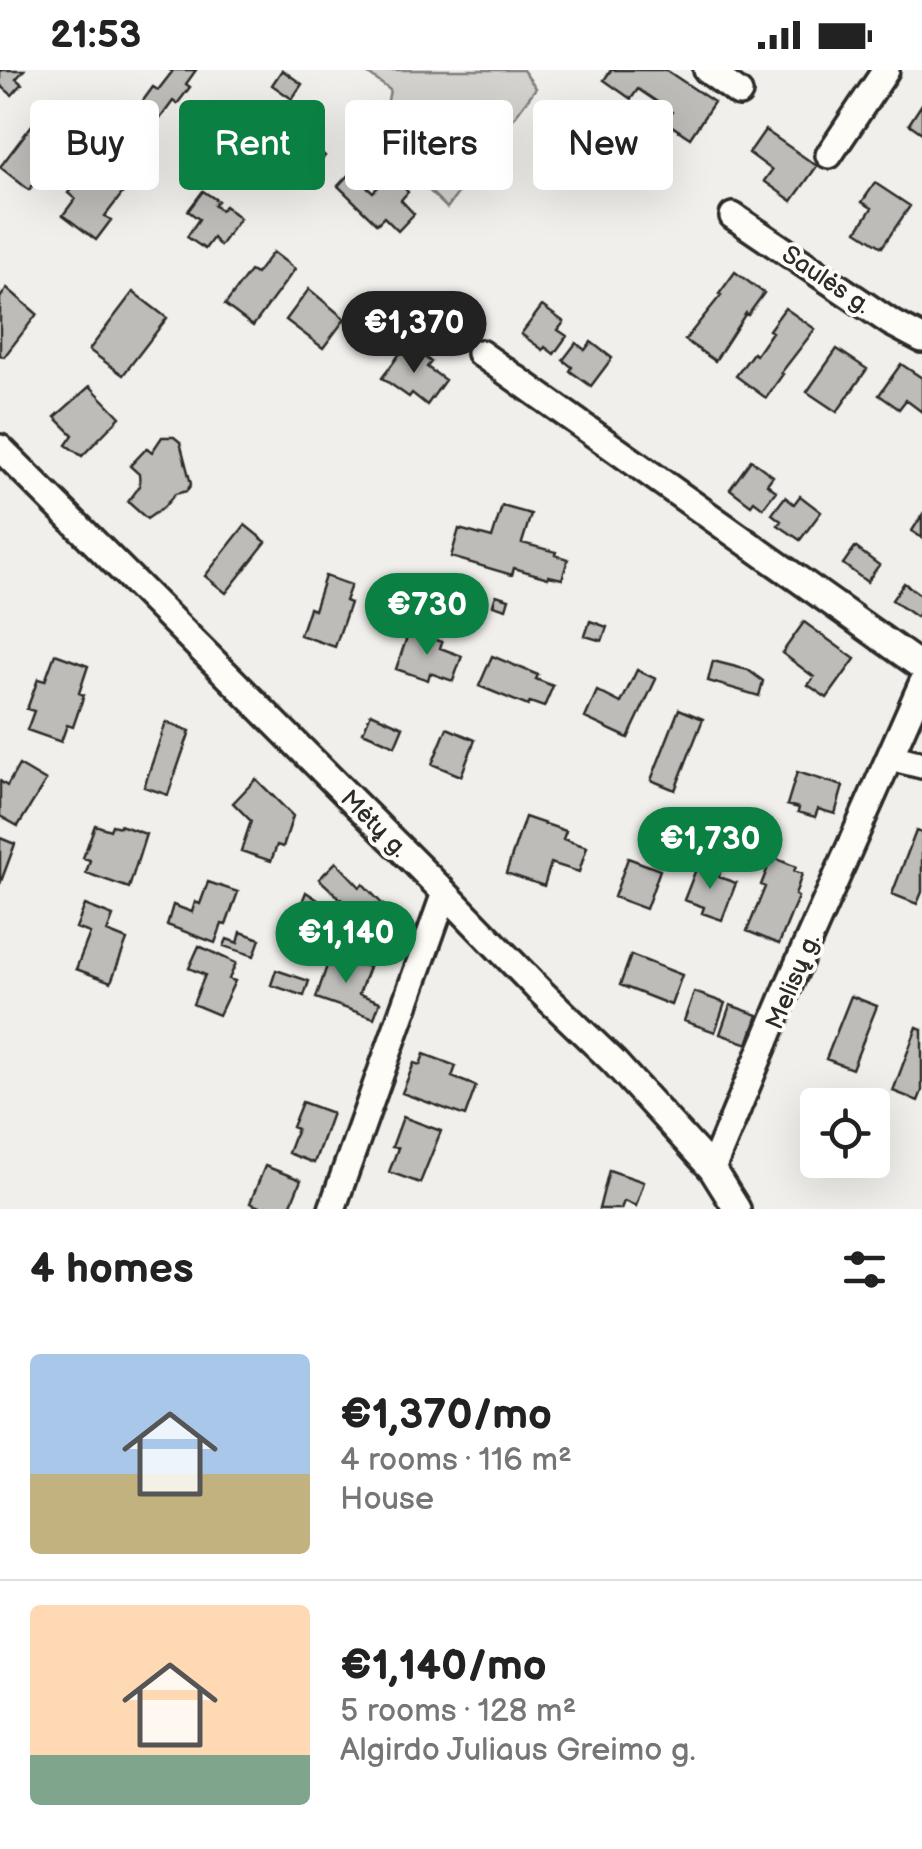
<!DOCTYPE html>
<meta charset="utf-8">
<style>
body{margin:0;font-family:"Balsamiq Sans",sans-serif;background:#f6f6f6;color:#222;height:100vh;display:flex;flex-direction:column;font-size:38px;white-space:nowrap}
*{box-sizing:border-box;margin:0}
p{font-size:32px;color:#767676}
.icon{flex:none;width:55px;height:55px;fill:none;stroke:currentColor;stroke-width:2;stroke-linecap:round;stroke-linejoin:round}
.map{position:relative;height:1139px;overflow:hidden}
.drawer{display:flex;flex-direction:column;background:#fff;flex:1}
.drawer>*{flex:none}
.guide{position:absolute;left:30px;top:30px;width:862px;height:90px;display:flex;gap:20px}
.fabs{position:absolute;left:800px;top:1018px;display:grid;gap:20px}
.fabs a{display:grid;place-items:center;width:90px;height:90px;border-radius:10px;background:#fff;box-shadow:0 10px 40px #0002;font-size:50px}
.price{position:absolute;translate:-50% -85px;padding:0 22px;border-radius:35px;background:#0b8043;color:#fff;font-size:32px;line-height:65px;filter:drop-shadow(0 2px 5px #0008)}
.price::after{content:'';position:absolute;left:50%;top:60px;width:30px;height:22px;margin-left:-15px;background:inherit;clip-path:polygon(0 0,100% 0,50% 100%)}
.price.selected{background:#222;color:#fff}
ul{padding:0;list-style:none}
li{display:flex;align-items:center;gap:30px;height:250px;padding:0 30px}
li+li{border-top:2px solid #e0e0e0}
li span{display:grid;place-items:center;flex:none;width:280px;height:200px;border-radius:10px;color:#555}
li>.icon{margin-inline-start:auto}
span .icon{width:120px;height:120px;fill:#fffc;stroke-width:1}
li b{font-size:42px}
h2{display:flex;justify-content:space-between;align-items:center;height:120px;padding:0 30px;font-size:42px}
.pill{padding:0 35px;border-radius:10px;background:#fff;box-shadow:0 10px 40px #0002;font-size:35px;line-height:90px}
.pill.selected{background:#0b8043;color:#fff}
.status{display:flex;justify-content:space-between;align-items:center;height:70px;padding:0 50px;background:#fff;direction:ltr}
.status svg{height:28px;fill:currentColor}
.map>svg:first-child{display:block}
</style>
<div class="status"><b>21:53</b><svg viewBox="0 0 49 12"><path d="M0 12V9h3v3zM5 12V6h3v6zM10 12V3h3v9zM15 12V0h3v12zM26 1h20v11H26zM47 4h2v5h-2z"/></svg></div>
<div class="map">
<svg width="922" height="1139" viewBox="0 0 922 1139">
<rect width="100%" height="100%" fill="#f0efeb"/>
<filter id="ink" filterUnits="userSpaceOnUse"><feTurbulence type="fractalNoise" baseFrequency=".01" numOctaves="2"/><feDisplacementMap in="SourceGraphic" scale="20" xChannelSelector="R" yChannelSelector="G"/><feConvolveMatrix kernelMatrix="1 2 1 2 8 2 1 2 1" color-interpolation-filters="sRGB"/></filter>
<g filter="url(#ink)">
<path fill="#d3d2cf" stroke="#7f7e7d" stroke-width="2.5" d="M363,0H523L536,18L447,138L380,72L390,20Z"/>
<path fill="#bdbcb8" stroke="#2b2b2b" stroke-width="2.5" d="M0,0H24L16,9L22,14L12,25L0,15Z
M170,0H196L186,14L190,17L177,34L173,31L154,57L134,43L153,17L158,20L172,2Z
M282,0L302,14L292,29L272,15Z
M611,0H666L714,32L690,68L666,52L672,42L638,19L631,29L604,10Z
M922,34V63L909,54Z
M295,39L319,62L310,71L325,86L305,106L277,79L281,75L270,63Z
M32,55L62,78L29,120L0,97Z
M765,60L817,96L792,131L764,111L772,100L749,83Z
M90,94L125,120L105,146L111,150L96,170L63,145L75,129L68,123Z
M351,102L373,122L391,104L408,122L401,130L414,144L398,161L384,147L377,154L338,116Z
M875,113L910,136L882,177L857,161L872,138L862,132Z
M203,121L218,131L214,135L221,140L225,136L240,148L220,176L213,168L205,179L187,167L199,149L188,141Z
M273,182L295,199L253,256L225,235L250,201L256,204Z
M735,202L764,223L748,245L746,243L715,291L685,270L721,225L719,224Z
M7,218L37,244L4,287L0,285V228Z
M309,219L345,249L323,278L286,250Z
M133,222L167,248L123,305L89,280Z
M542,236L564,252L558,260L567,266L554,284L545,277L543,280L521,264Z
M785,238L815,259L781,303L783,304L766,328L736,306L753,283L756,285L772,262L769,260Z
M591,272L612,288L591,316L570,301L572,297L563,290L576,273L585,280Z
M407,274L431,292L427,297L445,310L427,335L412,323L409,327L382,308Z
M837,279L867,299L837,342L807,322Z
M901,294L922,308V342L906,330L899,339L879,325Z
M90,316L120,347L82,386L66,375L73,365L55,347Z
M162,367H174L180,372L191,414L187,421L175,424L164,437L147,449L128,432L140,416L139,404L130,396L147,378L152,382Z
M751,390L773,406L767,414L776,421L763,438L754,431L751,435L730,419Z
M800,426L821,442L800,470L778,455L781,451L772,444L785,427L794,434Z
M502,436L531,444L522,473L556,482L555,485L568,489L562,509L549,506L548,508L514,498L512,505L451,487L459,459L492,468Z
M922,445V468L912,461Z
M245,455L266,472L226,523L205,506Z
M855,477L879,495L867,512L843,494Z
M325,506L351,515L345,531L350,533L335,577L300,565L309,538L314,540Z
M904,513L922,526V539L916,547L892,530Z
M496,525L509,529L506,539L493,535Z
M590,551L607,557L602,571L585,566Z
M804,552L855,589L827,628L808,615L814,607L782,583Z
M409,561L442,572L440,578L462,586L453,611L430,603L428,610L396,599Z
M55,584L88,596L79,623L84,625L73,657L67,655L61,672L27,660L34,641L27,639L38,609L45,611Z
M492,586L538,605L536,609L553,616L544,637L530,632L528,636L479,616Z
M713,591L748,600L763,611L759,626L708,611Z
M637,600L656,609L628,668L585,648L597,621L621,633Z
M679,639L703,649L675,720L651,710Z
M371,643L403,657L395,676L363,662Z
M166,652L190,661L168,725L144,717Z
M447,658L475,670L461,706L432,694Z
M19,695L46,711L18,756L0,746V711L7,716Z
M797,702L843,716L835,744L818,739L815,747L798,742L799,738L787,735Z
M256,709L293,746L283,777L277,775L271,791L241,781L251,751L233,733Z
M525,747L566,761L563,769L587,777L579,802L551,793L544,816L506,803Z
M95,755L110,760L112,755L120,757V755L146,764L129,818L86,803L90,790L83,788Z
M916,761L922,763V822L917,834L892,824Z
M0,768L15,774L0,814Z
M772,787L796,797L794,801L802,804L795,825L798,827L779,874L747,861L765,817L761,815Z
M628,788L660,800L646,839L614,827Z
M336,792L360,817L363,814L387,839L370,856L319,809Z
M698,794L720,802L719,807L736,813L722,850L702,843L704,837L684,830Z
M208,812L238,822L226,855L222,854L215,873L167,855L173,835L192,842L195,832L200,834Z
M306,822L333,840L329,852L299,840Z
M85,835L113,846L107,862L127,870L111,912L76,899L90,863L76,858Z
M241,862L260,869L254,886L224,876L227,869L238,873Z
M199,876L236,893L229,909L235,911L219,945L193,934L205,905L189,898Z
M331,884L369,897L359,924L380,932L374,948L316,928Z
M631,885L682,905L671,935L620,915Z
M276,900L309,911L304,926L271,915Z
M694,922L725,933L715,962L684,951Z
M851,926L877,936L852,999L826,989Z
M730,935L758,945L748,974L720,964Z
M917,957L922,959V1021L918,1031L893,1021Z
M424,984L456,996L452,1007L476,1016L465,1046L402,1023L414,993L420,995Z
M302,1032L332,1043L314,1093L288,1083L297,1059L292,1057Z
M403,1047L441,1061L420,1113L389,1102L398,1078L392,1077Z
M265,1096L301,1110L289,1139H264L250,1133Z
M609,1100L644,1112L636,1136L624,1131L621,1139H599Z"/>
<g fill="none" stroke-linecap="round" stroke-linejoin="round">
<g stroke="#2b2b2b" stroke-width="32">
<path id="minor" d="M707,0L739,23
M829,85L886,0
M733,146L890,252L922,269
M480,283L922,597
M0,378L445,823L540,921L614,992L712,1099L737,1139
M890,687L922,695
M712,1099L791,910L922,614
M332,1139L445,823"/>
</g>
<use href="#minor" stroke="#fdfcf7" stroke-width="25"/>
</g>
</g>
<g text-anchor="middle" stroke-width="8" stroke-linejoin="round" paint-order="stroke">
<g font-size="25" fill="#2b2b2b" stroke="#fdfcf7">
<text transform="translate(827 209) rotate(34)" y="9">Saulės g.</text>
<text transform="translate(375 753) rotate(45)" y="9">Mėtų g.</text>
<text transform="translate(792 911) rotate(-67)" y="9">Melisų g.</text>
</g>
</g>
</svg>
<div class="fabs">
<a><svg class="icon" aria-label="locate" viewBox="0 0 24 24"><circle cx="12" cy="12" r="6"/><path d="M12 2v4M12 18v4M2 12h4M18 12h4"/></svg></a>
</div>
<b class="price selected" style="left:414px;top:306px">€1,370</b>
<b class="price" style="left:427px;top:588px">€730</b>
<b class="price" style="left:710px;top:822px">€1,730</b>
<b class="price" style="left:346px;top:916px">€1,140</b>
<div class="guide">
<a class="pill">Buy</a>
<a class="pill selected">Rent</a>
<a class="pill">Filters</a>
<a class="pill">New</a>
</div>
</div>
<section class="drawer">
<h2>4 homes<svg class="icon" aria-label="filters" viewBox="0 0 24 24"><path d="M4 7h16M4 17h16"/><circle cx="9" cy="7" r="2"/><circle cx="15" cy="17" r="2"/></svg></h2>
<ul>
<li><span style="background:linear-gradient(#a9c7e8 60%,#c2b280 0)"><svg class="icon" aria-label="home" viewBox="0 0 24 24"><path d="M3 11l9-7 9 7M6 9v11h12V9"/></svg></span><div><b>€1,370/mo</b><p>4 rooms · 116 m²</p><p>House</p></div></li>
<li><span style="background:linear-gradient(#ffd9b3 75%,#7fa58c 0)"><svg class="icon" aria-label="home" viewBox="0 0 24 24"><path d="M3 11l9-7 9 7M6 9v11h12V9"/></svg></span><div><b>€1,140/mo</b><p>5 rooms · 128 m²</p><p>Algirdo Juliaus Greimo g.</p></div></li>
</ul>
</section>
